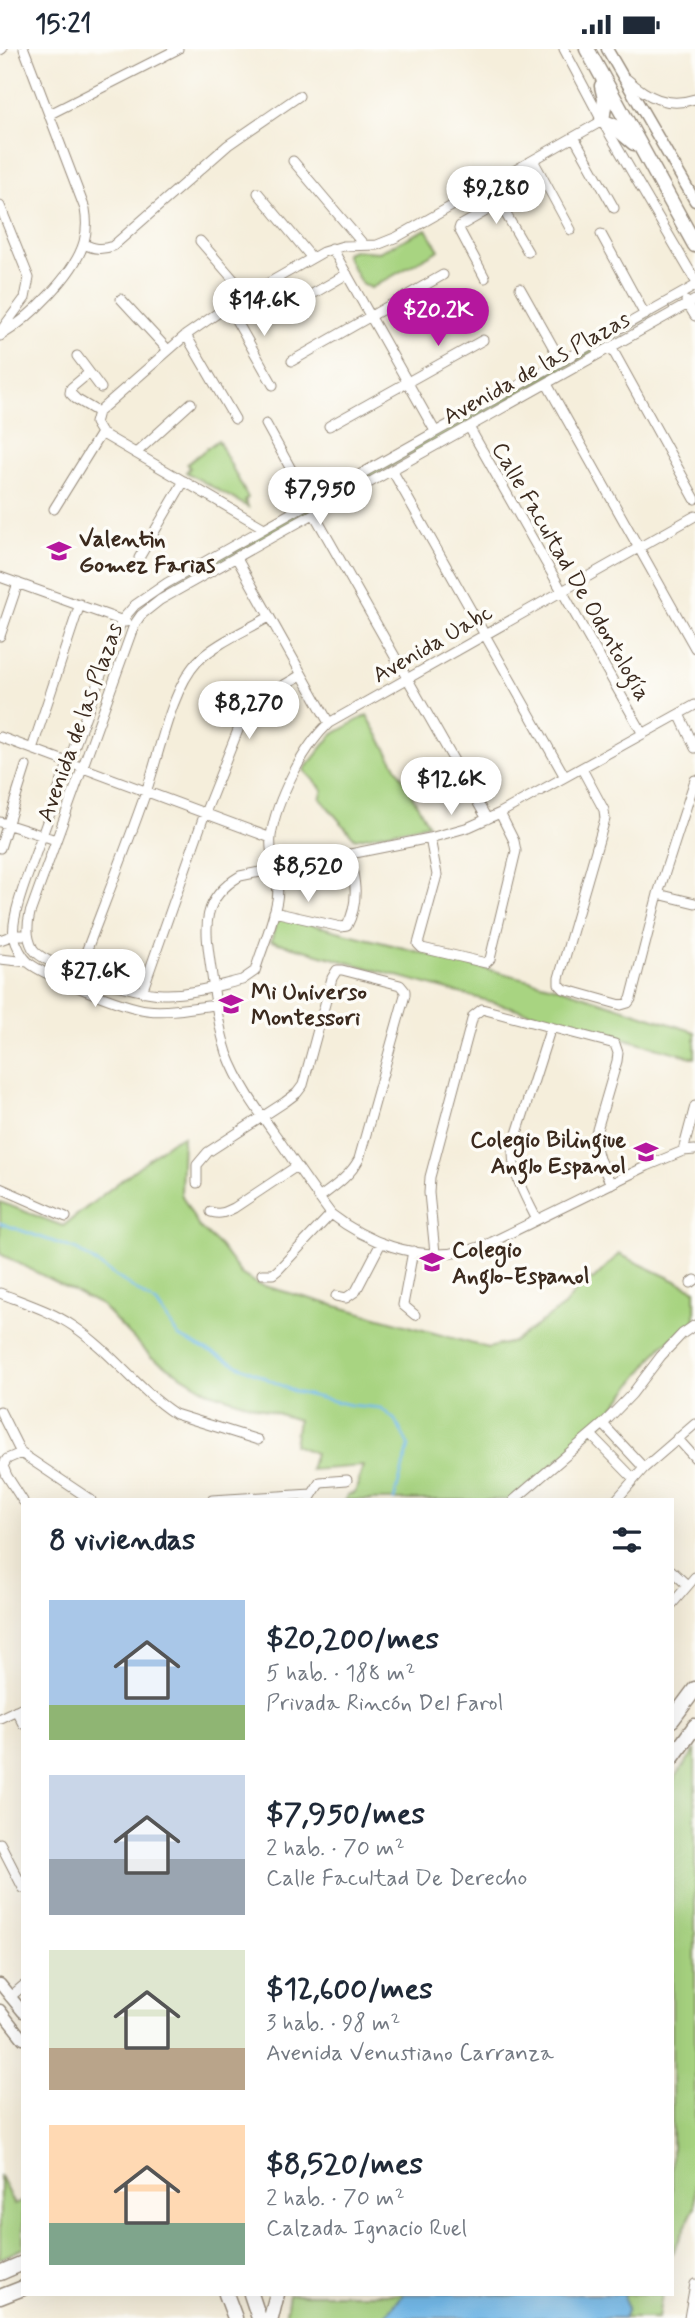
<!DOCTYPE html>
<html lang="es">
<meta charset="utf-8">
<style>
body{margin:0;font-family:Mynerve,sans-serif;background:#f2f2f3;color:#1f2937;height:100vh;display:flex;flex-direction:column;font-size:26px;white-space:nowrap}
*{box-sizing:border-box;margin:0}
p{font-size:23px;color:#747a83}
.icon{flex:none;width:38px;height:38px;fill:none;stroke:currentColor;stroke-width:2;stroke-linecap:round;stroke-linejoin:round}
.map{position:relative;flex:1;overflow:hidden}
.details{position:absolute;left:21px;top:1449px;width:653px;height:798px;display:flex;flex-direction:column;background:#fff;border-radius:0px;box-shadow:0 7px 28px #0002}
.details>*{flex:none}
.price{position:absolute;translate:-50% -60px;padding:0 16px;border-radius:24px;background:#fff;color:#222;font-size:23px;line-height:46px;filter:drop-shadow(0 2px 4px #0008)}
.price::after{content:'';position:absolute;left:50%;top:42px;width:21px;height:16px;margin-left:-10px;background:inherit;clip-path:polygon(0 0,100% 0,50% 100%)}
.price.on{background:#b5179e;color:#fff}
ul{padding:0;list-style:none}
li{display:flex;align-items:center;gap:21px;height:175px;padding:0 28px}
li span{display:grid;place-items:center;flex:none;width:196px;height:140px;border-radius:0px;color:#555}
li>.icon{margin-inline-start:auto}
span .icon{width:84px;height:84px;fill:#fffc;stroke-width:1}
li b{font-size:30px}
h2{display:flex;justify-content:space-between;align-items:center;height:84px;padding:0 28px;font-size:30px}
.status{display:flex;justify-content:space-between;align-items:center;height:49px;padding:0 35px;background:#fff;direction:ltr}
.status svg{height:19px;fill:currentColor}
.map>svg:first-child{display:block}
</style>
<div class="status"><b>15:21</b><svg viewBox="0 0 49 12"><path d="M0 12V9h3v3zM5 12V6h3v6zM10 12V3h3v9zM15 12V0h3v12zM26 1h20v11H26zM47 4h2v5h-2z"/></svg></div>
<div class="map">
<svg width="695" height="2269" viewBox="0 0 695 2269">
<rect width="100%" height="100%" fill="#fdfcf7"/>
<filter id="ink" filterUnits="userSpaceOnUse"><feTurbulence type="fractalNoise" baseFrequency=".0143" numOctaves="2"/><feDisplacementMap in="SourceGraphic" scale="14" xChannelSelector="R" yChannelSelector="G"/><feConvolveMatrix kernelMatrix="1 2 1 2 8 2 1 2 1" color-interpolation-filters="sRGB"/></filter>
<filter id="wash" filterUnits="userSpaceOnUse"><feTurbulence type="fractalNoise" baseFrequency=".00686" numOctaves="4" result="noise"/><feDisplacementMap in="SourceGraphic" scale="28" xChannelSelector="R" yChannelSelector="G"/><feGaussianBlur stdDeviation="1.57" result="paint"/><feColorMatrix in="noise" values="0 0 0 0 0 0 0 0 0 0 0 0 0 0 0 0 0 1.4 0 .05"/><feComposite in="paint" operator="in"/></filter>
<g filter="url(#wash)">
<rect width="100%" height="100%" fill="#f5eedb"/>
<path fill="#a8d481" stroke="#727f50" stroke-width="2" d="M426,180L439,201L371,239L361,234L345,205L353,201L379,203Z
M651,266L602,298L165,545L170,535Z
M218,391L248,449L245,451L248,458L186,423L190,419L187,415Z
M367,666L428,775L355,790L320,749L323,741L304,721L332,686Z
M278,867L557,938L695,983V1009L271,892Z
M183,1087L181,1145L198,1177L220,1197L241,1225L257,1235L488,1299L513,1293L564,1257L585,1230L593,1231L619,1205L695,1241V1273L662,1297L602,1374L511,1451H345L347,1446L355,1444L363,1417L310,1421L315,1404L294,1396L298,1371L209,1343L151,1308L101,1256L0,1205V1153L63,1177L170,1093Z
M695,1701V2157L672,2206V1733Z
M0,2127L14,2156L23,2152V2199L0,2210Z
M289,2245H662L658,2269H285Z"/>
<path fill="#75bcec" stroke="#587385" stroke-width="2" d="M404,2245H488L511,2248L521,2245H624L627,2260L623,2269H383Z"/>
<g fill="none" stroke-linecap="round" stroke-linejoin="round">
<path stroke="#75bcec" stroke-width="2.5" d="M0,1174L77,1201L157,1255L179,1288L295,1343L351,1356L381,1359L395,1371L409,1397L394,1451"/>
</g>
</g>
<g filter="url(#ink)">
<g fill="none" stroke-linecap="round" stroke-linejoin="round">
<g stroke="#988c7c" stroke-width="11">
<path id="minor" d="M564,0L602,72L695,231
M0,1L2,0
M627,30C647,48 667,59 695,50
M50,65L178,0
M574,88L614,159
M533,111L571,181
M293,112L364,196
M489,136L528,203
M258,144L312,209
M0,157L29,229L25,249L0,283
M601,185L645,266
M200,192L247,246
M84,195C94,200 101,201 113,197L228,96L299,47
M332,199L435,382
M485,229L459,180L460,177L500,154
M520,239L561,312
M121,250L168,301
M695,251L160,551L141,566L134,576L30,864C27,876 26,888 33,900C46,919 139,945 163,945C190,946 216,937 242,931L255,922C262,899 273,875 277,851C281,830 268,808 271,787C276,752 303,698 329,674L695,467
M686,252L695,267
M228,257L273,336
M273,268L347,225
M186,286L235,370
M0,287C29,270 75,225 84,193C87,182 87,171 85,160L24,0
M611,298L695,450
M77,307L101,339
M292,312L443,226
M89,324L71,339L70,344L76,350L98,363
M547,335L695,599
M266,375L309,453
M329,377L483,291
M469,378L643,685
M136,404L191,354
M392,421L565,728
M54,460L101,384
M314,465L487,770
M264,479L101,384L95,374L98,363L186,286L228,257L323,203L343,197L377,196L397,188L602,72
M236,508L329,674
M139,509L184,432
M0,528L126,573
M0,587L18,534
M695,656L500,764L469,778L430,789L240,827C200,851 205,878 211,920C215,948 218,976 227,1004C239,1036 259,1063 279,1091C296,1116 313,1141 331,1165C367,1193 414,1211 460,1203C471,1202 482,1197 492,1193L647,1117L683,1102L695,1101
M679,665L695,699
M0,688L271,789
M32,700L80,555
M582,720L604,761L605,770L559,929V935L564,940L621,956L628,954L631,950L658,845L695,731
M0,773L56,791
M430,789L437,826L418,895L422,899L486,914L490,910L516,802L514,792L500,764
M0,799L26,717
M658,845L695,854
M274,863L341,878L347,877C360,852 355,830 349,805
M0,891L14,886H27
M0,910L28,913
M78,924C101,863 125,803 146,743C159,706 171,641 197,613C214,595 247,581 269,568
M142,943L205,764L240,676C253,651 278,640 301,626
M216,956C194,958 170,964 147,961C126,959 45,927 29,914C22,908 16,896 14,887C10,867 32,816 39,795C66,720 93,645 122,571L135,556L167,534L695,237
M683,1102L695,1057
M197,1134V1116L208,1103L285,1053L297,1044L303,1036L332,929L337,921H342L400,936L405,942V946L359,1110C350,1127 335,1137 319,1149
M0,1139L66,1168
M211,1163C220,1166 226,1163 234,1159L297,1117
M537,1171C525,1146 509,1122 514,1094L551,978
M413,1202L403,1256L415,1266
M435,1204L429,1144L430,1128L473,967L482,960L615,995L618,1004L617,1012L594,1091L599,1110L611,1135
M262,1225H273L278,1221L331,1165
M691,1234L695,1231
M0,1244C25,1254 51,1262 73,1277C111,1302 138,1341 175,1365L258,1391
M336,1247L346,1249L356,1242L381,1194
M0,1362L21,1404L91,1451
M603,1375L644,1419
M591,1386L634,1430
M677,1389L695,1409
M21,1404L7,1410L3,1417L7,1427L23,1452
M310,1449L320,1433L347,1431
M212,1451L312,1445
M514,1451L603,1375L632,1345L661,1307L682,1285L695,1276
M616,1451L644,1419L695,1375
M672,1522L687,1536
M672,1555L695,1528
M16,1661L23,1675
M0,1669L23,1658
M0,1794L23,1839
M10,1948L23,1937
M689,2269L695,2235"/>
</g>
<g stroke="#988c7c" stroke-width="13">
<path id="major" d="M607,0L695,152
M0,1935L23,1963
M0,1961L23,1990"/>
</g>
<g stroke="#988c7c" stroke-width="17">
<path id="highway" d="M587,0L695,196
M602,37L605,50L602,72L614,77L634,94
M672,1671L695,1640
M672,1709L695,1677
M0,2224L23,2214
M226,2245L235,2269
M251,2245L259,2269
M0,2248L23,2239
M271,2269L277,2245"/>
</g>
<use href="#minor" stroke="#fff" stroke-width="9"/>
<use href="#major" stroke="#fff" stroke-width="10"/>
<use href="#highway" stroke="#fff" stroke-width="14"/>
</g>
</g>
<defs>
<g id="school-bare" transform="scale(1.89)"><path d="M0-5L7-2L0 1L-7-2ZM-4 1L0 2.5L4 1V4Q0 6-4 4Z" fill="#b5179e" stroke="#fdfcf7" stroke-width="2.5" paint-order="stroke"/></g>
</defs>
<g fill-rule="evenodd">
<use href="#school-bare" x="59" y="502"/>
<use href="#school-bare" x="231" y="955"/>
<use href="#school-bare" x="646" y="1103"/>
<use href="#school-bare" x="432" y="1213"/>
</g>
<g text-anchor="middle" stroke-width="7" stroke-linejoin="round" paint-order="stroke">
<g font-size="23" fill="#3b2a1e" stroke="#fdfcf7">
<text transform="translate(536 318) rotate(-29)" y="8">Avenida de las Plazas</text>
<text transform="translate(572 522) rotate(60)" y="8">Calle Facultad De Odontología</text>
<text transform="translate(432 594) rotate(-30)" y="8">Avenida Uabc</text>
<text transform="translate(79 673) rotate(-70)" y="8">Avenida de las Plazas</text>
</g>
<g font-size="23" font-weight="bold" fill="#3b2a1e" stroke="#fdfcf7" text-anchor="start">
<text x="79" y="497">Valentin<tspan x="79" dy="26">Gomez Farias</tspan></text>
<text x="251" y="950">Mi Universo<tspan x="251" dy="26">Montessori</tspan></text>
<text x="626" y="1098" text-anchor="end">Colegio Bilingiue<tspan x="626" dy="26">Anglo Espanol</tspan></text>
<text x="452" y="1208">Colegio<tspan x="452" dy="26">Anglo-Espanol</tspan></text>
</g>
</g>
</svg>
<b class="price" style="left:496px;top:177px">$9,280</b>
<b class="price" style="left:264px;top:289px">$14.6K</b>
<b class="price on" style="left:438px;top:299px">$20.2K</b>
<b class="price" style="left:320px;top:478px">$7,950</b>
<b class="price" style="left:249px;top:692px">$8,270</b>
<b class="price" style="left:451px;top:768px">$12.6K</b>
<b class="price" style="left:308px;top:855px">$8,520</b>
<b class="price" style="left:95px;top:960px">$27.6K</b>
<section class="details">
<h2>8 viviendas<svg class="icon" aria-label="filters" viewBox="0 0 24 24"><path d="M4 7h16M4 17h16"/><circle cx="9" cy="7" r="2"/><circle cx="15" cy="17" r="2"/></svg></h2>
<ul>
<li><span style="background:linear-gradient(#a9c7e8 75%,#8fb573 0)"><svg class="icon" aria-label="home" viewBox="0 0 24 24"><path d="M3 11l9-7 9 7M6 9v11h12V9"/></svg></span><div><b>$20,200/mes</b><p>5 hab. · 188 m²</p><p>Privada Rincón Del Farol</p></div></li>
<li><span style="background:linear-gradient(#c9d6e8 60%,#9aa5b1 0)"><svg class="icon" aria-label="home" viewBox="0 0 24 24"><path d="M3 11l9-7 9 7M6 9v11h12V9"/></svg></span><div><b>$7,950/mes</b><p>2 hab. · 70 m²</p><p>Calle Facultad De Derecho</p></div></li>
<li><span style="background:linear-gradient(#dfe7d0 70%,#b9a48a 0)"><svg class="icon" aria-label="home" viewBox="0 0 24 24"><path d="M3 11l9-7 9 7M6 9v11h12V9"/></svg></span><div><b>$12,600/mes</b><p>3 hab. · 98 m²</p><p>Avenida Venustiano Carranza</p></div></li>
<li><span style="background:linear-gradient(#ffd9b3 70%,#7fa58c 0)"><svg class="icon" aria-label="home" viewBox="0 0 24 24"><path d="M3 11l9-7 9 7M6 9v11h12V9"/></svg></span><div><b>$8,520/mes</b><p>2 hab. · 70 m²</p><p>Calzada Ignacio Ruel</p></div></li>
</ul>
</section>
</div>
